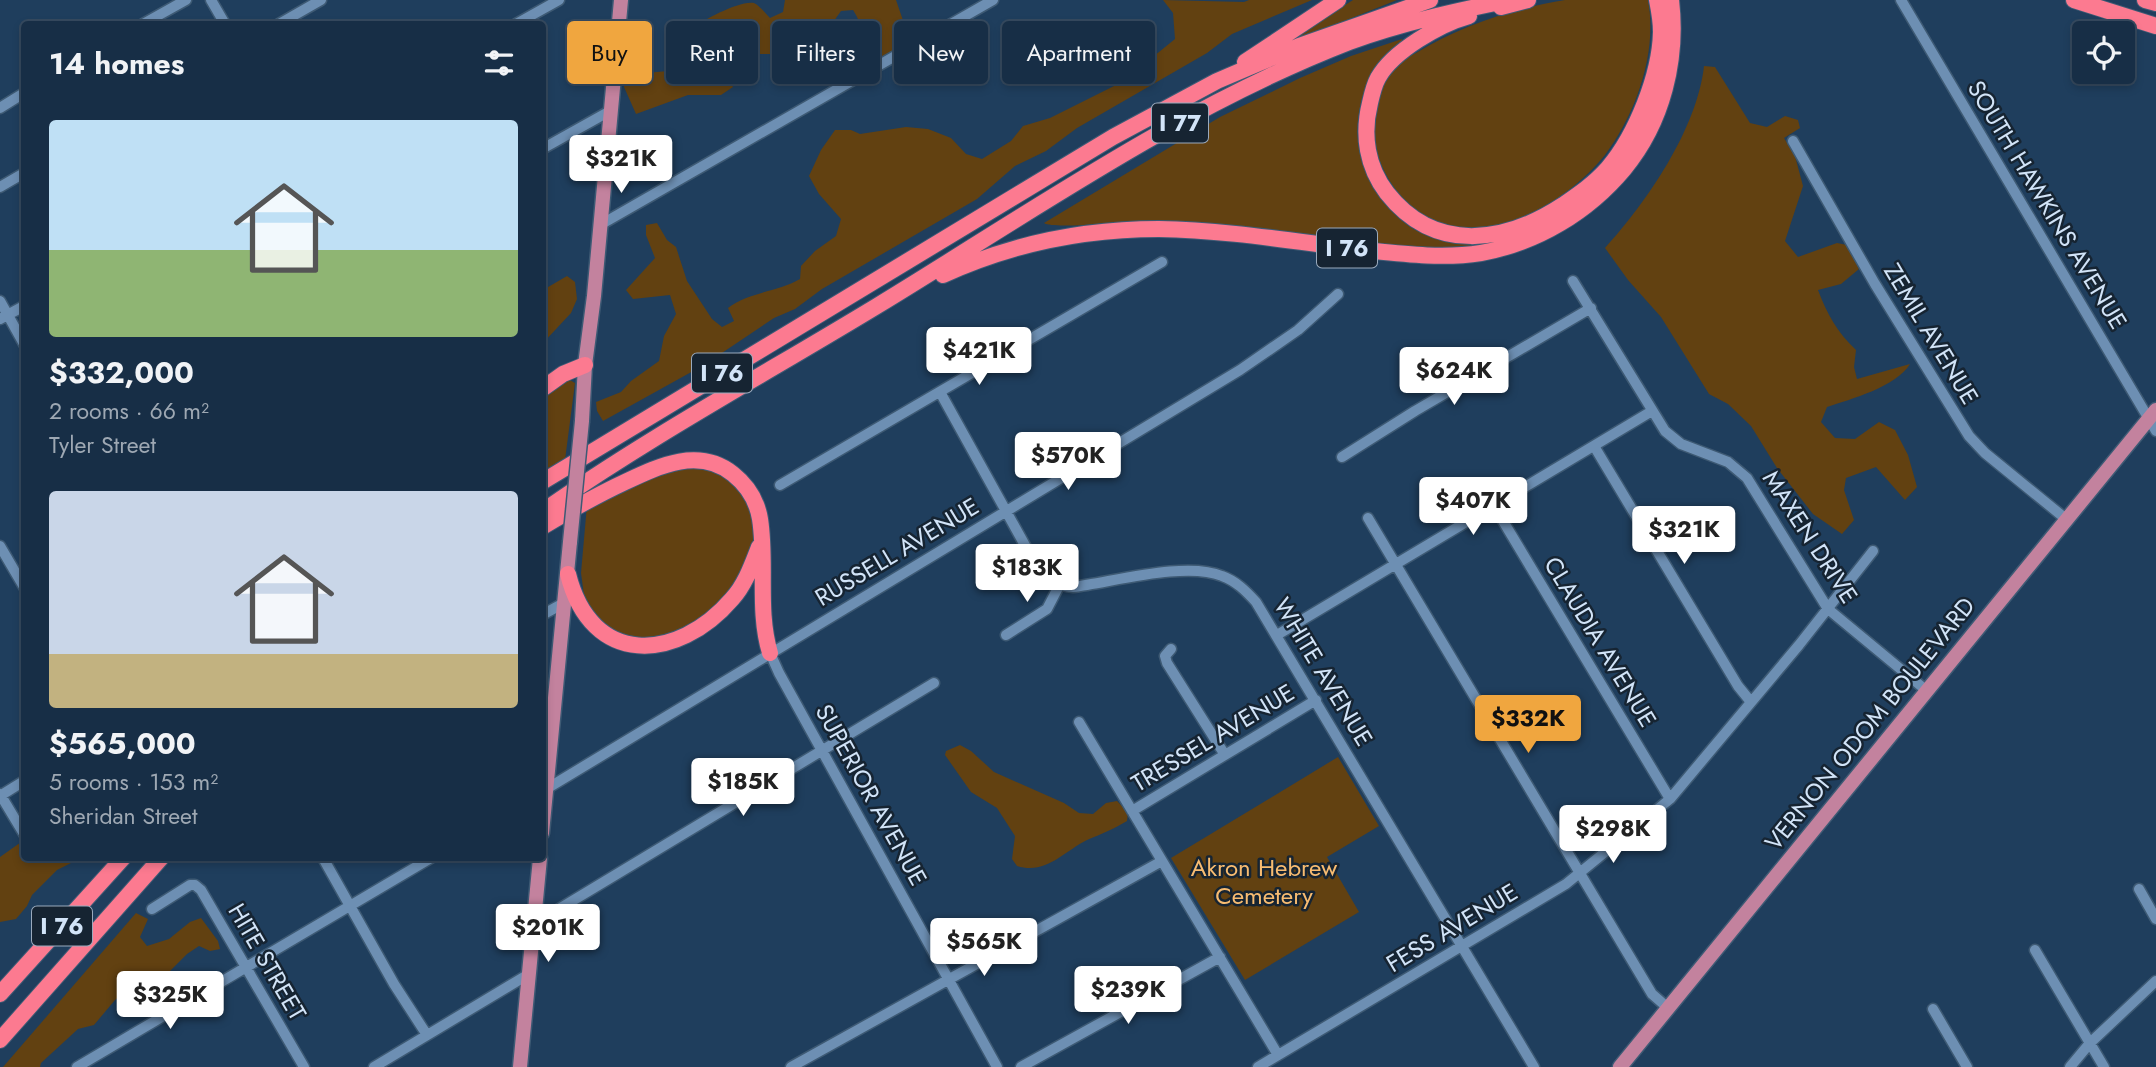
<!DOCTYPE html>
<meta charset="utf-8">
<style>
body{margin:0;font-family:Jost,sans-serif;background:#20364d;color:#f1f3f6;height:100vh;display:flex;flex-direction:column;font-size:26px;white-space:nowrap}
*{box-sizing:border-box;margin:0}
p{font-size:23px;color:#9ea8b3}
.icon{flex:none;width:38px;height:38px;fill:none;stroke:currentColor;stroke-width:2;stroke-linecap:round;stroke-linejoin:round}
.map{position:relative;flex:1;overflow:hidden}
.panel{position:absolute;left:21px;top:21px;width:525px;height:840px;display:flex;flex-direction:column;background:#172e46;border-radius:7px;box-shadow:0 4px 10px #0003,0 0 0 2px #364a5f}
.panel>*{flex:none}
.hud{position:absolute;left:567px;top:21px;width:665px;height:63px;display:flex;gap:14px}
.fabs{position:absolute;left:2072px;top:21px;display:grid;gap:14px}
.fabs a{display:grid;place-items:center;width:63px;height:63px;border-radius:7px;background:#172e46;box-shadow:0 4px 10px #0003,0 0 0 2px #364a5f;font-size:35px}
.price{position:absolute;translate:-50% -60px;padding:0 16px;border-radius:7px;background:#fff;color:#222;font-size:23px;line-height:46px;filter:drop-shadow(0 2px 4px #0008)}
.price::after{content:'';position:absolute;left:50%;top:42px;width:21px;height:16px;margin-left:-10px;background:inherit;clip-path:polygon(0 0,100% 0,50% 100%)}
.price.active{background:#f0a63f;color:#111}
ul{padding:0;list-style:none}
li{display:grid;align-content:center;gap:14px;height:371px;padding:0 28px}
li span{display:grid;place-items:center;height:217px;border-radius:7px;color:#555}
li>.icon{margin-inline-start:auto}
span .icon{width:126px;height:126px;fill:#fffc;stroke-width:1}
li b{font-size:30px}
h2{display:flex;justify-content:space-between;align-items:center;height:84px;padding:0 28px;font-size:30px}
.chip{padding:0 24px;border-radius:7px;background:#172e46;box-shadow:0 4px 10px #0003,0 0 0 2px #364a5f;font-size:24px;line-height:63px}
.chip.active{background:#f0a63f;color:#111}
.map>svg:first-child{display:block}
</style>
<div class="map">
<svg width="2156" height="1067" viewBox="0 0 2156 1067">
<rect width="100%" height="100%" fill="#1f3e5d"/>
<path fill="#624111" d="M785,0H896L910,41L864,67C865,46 865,28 853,10L841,11L831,25L819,66L806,73L772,54H737L724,71L733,87L721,95H688L636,114L624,87V75L679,70L707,46L688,42L691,28C704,20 740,0 754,3C760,6 765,13 770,18L783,12Z
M1163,0L1244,2L1249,0H1312L1232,34L1207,53L1077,128L1046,151L1015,166L977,199L822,289L795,309L774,318L704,365L603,421L597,411L596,402L621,392L631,381L659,361L664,336L676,314L670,295L633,299L626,290L655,258L646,235V225L657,223L667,240L676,247L687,281L712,319L722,327L734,321L728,308C748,292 778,292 800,279L801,266L815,251L836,236L841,219L819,194L809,176L821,150L835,130H851L860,134L906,127L928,129L951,138L966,154L982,159L1011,141L1023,126L1050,118L1122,82L1175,39L1173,13Z
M1353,0H1397L1299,39L1297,36Z
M1565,0H1648C1658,52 1636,114 1605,155C1557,215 1449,269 1393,186C1378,163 1372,144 1375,117C1377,98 1383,77 1398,64C1403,59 1410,56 1416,53C1460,26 1514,8 1565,0Z
M1402,39L1403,42C1394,50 1383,59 1376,68C1368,78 1364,91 1361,103C1349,151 1369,197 1409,226C1429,240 1459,241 1482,246C1436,251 1390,245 1344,240C1281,232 1218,222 1154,221C1134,220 1055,230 1044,223L1220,117L1300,78L1351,56Z
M1704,66L1715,67L1750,123L1767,127L1785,116L1798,120L1800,128L1784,138L1795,156L1803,186L1785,241L1798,257L1837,243L1847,245L1859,269L1841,284L1818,290C1827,314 1837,332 1856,350L1854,367L1857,379L1910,364C1896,387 1851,399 1827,407L1821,422L1835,438L1855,439L1879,422L1895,430L1908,455L1917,487L1905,500L1876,467L1846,478L1844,490L1854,520L1842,534L1813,514L1777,468L1751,426L1728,404L1709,394L1661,317L1628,280L1605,248C1647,202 1697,129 1704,66Z
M567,276L575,282L577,299L571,313L543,343V316L545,317L543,290Z
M568,379L575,383L565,460L543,474V401L552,390Z
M700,466L725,474L752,506L754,540L749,563L735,588L701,622L646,642L613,634L585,603L581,573L587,505L663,470Z
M960,745L971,751L994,772L1064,803L1079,813L1093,814L1106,803L1117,801L1128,812L1127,821C1114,829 1101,834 1087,840C1063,852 1046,875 1017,866L1012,859L1015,836L997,808L971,792L945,755L946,751Z
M1338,757L1379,826L1327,857L1359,912L1245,980L1171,858Z
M24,840V858H81L57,870L32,895L27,906L16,919L0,922V857Z
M136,913L148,919L140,937L147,946L169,939L190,922L201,918L218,941L220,949L210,951L199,946L187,954L157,984L132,987L115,1000L94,1025L78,1029L41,1063L40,1067H3Z"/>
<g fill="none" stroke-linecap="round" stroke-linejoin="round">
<g stroke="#3e5a74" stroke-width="13">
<path id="minor" d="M211,0L225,24
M1901,0L2156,431
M143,24L186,0
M279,24L321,0
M516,24L559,0
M0,108L24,93
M1793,141L1875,284L1969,436L1985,453L2066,519
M542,149L610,111
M0,187L24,173
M600,225L993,0
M1573,281L1665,431L1681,444L1728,462L1747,478L1828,609L1927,691
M0,301L24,344
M0,319L24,306
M940,392L1037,567C1046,578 1058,586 1073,587C1113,582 1186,561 1222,576C1236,581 1246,591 1256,602L1534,1067
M1594,446L1738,686L1751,702
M1342,457L1415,411L1591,308
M780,485L1162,262
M1494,506L1670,799
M1368,518L1652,994L1668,1008
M0,546L24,587
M542,615L564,603
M1006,635L1047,609L1060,584
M1277,635L1652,411
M1171,649L1165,656L1167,663L1225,755
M770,653L779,673L997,1067
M1079,722L1278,1055
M543,791L1240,370L1298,330L1338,294
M0,794L24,834
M0,796L24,781
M1132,811L1316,700
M323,858L394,984L427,1035
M2139,889L2156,919
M152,909L190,885H195L201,890L304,1067
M534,924L934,683
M2035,950L2104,1067
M1933,1009L1967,1067
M77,1067L431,858
M374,1067L529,974
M791,1067L1162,861
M1021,1067L1220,957
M1258,1067L1566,884L1670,799L1799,645L1873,551
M2070,1067L2090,1043L2156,981"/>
</g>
<g stroke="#3e5a74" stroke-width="17">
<path id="major" d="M582,421L585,365L594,296L621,0
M542,833L570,542
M520,1067L540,858
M1620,1067L2156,410"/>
</g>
<g stroke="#3e5a74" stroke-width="18">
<path id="highway" d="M2074,0L2156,26
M2145,0L2156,3
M1501,7L1528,0
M1469,16C1440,24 1393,51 1378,78C1374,85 1372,94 1370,103C1362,135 1367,167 1387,193C1435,254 1505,243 1563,205C1579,194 1595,183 1608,168C1636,135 1660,75 1661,32C1661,21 1659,10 1657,0
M1245,62L1338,0
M943,275C1011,244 1084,229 1159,229C1227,230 1297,242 1365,250C1403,254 1443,259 1481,253C1537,243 1588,212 1624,169C1663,122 1678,59 1671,0
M542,389L563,374L585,365
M542,482L1113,137L1217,81L1299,46L1430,0
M542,512C649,437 765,374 877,306C1030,213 1181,107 1349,42C1401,23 1456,11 1510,0
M542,527C569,511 595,496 623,483C657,467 698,446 733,474C748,486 757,501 760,519C767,564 757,610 770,653
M568,574C591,667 677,663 732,599C745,585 752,565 759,547
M0,994L123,858
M0,1040L161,858"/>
</g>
<use href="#minor" stroke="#6d8fb3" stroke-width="10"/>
<use href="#major" stroke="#c3829e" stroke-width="14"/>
<use href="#highway" stroke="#fc7a90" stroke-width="16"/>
<g stroke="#3e5a74" stroke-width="17" stroke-linecap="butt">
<path id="major-bridge" d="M570,542L582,421"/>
</g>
<use href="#major-bridge" stroke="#c3829e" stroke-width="14"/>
</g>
<g text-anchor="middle" stroke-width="5" stroke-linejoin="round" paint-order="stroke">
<g fill="#162432" stroke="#9aaabd" stroke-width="2">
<rect x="1152" y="103.5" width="56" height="39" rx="5"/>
<rect x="1317" y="228.5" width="60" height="39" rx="5"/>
<rect x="692" y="353.5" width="60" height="39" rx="5"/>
<rect x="32" y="906.5" width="60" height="39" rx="5"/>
</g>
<g font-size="23" font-weight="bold" fill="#d2e4f8">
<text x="1180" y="131">I 77</text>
<text x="1347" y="256">I 76</text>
<text x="722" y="381">I 76</text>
<text x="62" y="934">I 76</text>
</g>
<g font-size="24" fill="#d2e4f8" stroke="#162432">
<text transform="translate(2047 205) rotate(59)" y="8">SOUTH HAWKINS AVENUE</text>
<text transform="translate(1931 334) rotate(59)" y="8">ZEMIL AVENUE</text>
<text transform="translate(1810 537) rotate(57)" y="8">MAXEN DRIVE</text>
<text transform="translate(897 552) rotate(-31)" y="8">RUSSELL AVENUE</text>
<text transform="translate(1600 642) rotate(59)" y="8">CLAUDIA AVENUE</text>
<text transform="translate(1323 672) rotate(59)" y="8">WHITE AVENUE</text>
<text transform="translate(1870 724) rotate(-51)" y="8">VERNON ODOM BOULEVARD</text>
<text transform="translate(1213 738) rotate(-31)" y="8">TRESSEL AVENUE</text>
<text transform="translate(871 795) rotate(61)" y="8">SUPERIOR AVENUE</text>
<text transform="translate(1452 928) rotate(-31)" y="8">FESS AVENUE</text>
<text transform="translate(267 962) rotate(60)" y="8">HITE STREET</text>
</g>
<g font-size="24" fill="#f8bc71" stroke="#162432">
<text x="1264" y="876">Akron Hebrew<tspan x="1264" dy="28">Cemetery</tspan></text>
</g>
</g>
</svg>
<div class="fabs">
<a><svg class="icon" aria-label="locate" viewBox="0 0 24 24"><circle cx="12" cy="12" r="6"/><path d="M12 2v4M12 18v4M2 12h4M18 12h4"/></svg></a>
</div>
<b class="price" style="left:621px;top:195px">$321K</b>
<b class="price" style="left:979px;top:387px">$421K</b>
<b class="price" style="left:1454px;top:407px">$624K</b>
<b class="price" style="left:1068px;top:492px">$570K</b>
<b class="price" style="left:1473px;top:537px">$407K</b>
<b class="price" style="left:1684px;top:566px">$321K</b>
<b class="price" style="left:1027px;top:604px">$183K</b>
<b class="price active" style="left:1528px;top:755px">$332K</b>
<b class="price" style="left:743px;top:818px">$185K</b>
<b class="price" style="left:1613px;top:865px">$298K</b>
<b class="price" style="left:548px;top:964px">$201K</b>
<b class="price" style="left:984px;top:978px">$565K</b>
<b class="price" style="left:1128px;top:1026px">$239K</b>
<b class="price" style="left:170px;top:1031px">$325K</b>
<div class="hud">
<a class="chip active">Buy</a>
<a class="chip">Rent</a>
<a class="chip">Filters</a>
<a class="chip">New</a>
<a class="chip">Apartment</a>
</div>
<section class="panel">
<h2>14 homes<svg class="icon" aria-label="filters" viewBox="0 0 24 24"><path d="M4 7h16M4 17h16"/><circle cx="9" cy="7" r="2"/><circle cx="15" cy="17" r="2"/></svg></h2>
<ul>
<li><span style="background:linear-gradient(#bfe0f5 60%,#8fb573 0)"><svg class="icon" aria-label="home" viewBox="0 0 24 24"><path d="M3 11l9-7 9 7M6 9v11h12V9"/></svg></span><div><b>$332,000</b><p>2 rooms · 66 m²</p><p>Tyler Street</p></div></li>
<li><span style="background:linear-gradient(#c9d6e8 75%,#c2b280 0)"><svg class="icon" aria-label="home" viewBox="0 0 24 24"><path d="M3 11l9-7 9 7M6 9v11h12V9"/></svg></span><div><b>$565,000</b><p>5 rooms · 153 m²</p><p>Sheridan Street</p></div></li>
</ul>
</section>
</div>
